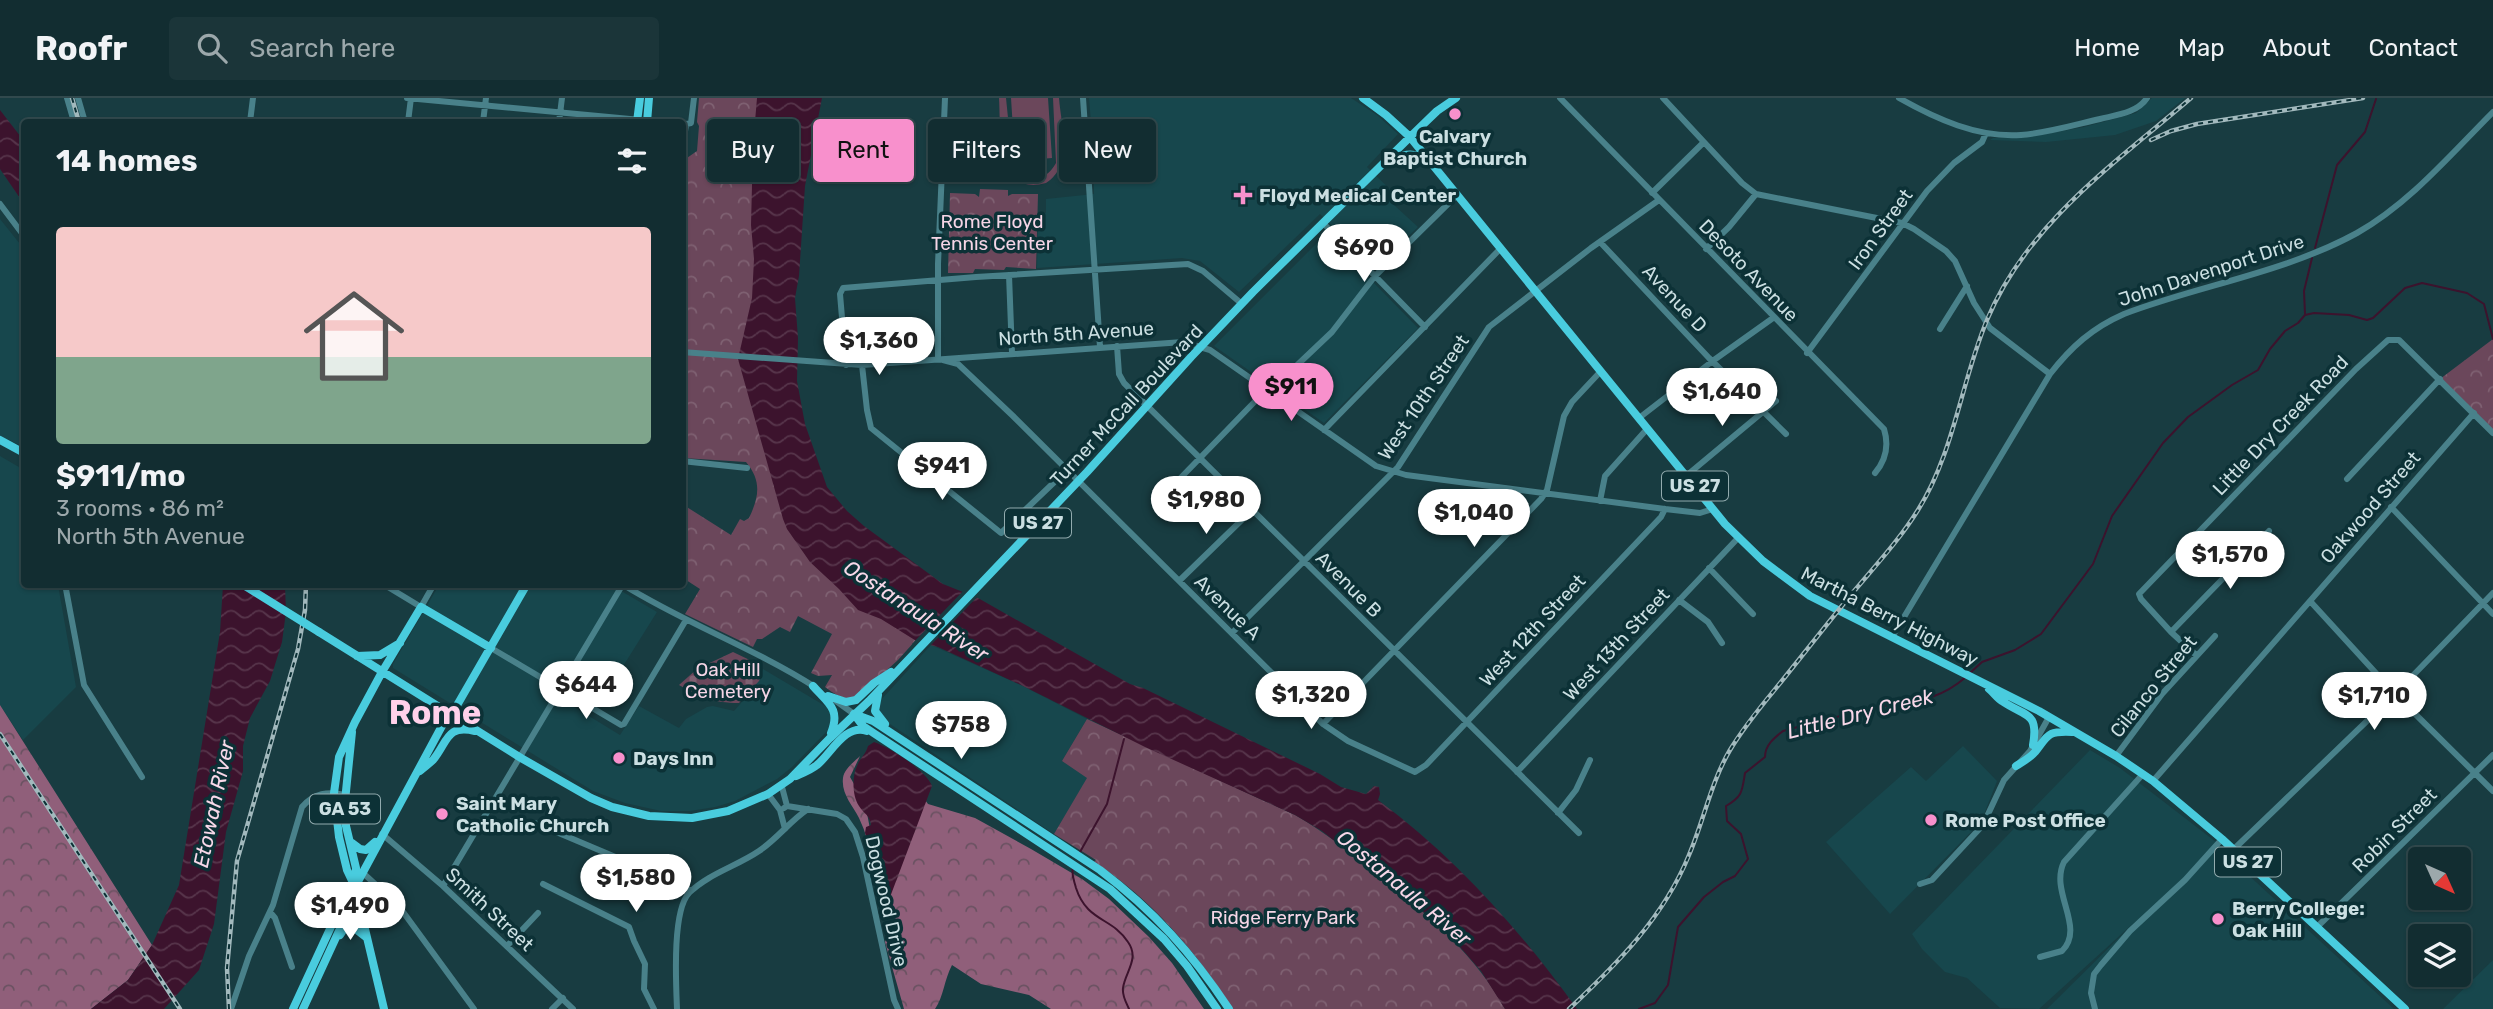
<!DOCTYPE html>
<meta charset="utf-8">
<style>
body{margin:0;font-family:Rubik,sans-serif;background:#1b3539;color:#f1f3f6;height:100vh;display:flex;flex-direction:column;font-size:26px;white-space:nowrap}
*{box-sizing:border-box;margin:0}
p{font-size:23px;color:#9ca8ab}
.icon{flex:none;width:38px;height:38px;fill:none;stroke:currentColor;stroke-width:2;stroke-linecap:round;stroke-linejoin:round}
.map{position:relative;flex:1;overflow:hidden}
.sheet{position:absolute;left:21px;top:21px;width:665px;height:469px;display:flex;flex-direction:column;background:#122d31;border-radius:7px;box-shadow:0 2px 5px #0004,0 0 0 2px #31494d}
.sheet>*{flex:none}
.top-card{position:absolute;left:707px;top:21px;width:665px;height:63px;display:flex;gap:14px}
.needle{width:46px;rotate:135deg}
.tools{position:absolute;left:2408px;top:749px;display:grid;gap:14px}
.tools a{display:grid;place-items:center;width:63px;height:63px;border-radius:7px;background:#122d31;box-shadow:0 2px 5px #0004,0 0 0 2px #31494d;font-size:35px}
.price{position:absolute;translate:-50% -60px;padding:0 16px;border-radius:24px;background:#fff;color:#222;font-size:23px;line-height:46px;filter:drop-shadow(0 2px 4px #0008)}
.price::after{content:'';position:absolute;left:50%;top:42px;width:21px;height:16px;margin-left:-10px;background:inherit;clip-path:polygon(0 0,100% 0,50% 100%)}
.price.current{background:#f890cc;color:#111}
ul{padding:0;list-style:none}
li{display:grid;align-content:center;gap:14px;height:371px;padding:0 35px}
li+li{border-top:2px solid #31494d}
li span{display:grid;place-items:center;height:217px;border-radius:7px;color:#555}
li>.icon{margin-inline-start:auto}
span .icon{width:126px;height:126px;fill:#fffc;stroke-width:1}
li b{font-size:30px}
h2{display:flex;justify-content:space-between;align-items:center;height:84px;padding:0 35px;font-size:30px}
.chip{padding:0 24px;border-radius:7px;background:#122d31;box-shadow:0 2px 5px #0004,0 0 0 2px #31494d;font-size:24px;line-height:63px}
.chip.current{background:#f890cc;color:#111}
header{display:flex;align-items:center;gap:42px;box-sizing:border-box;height:98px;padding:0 35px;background:#122d31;border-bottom:2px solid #31494d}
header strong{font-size:33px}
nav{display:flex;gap:38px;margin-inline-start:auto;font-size:24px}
.search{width:490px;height:63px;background:#1b3539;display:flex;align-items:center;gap:18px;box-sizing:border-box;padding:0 24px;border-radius:7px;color:#9ca8ab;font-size:26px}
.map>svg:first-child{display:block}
</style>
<header>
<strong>Roofr</strong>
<div class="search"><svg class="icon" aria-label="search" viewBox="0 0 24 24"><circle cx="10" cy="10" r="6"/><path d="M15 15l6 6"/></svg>Search here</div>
<nav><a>Home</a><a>Map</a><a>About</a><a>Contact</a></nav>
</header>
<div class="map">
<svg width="2493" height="911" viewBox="0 0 2493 911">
<defs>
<pattern id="forest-crowns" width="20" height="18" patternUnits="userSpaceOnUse" patternTransform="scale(1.75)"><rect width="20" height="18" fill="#905f7a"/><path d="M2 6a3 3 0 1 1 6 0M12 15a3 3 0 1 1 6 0" fill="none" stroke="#6b5262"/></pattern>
<pattern id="cemetery-stones" width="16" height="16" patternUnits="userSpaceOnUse" patternTransform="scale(1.75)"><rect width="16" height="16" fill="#6b475b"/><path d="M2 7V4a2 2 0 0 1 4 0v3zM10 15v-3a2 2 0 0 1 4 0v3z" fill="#7f6172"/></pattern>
<pattern id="park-crowns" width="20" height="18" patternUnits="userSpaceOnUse" patternTransform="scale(1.75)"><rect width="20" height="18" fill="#6b475b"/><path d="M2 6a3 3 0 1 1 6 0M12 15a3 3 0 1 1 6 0" fill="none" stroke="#7f6172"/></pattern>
<pattern id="water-waves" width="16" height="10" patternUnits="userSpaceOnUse" patternTransform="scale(1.75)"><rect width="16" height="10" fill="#3c132d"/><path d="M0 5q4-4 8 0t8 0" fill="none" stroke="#57354b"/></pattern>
</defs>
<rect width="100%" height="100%" fill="#183c41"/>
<path fill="#17474d" d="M1089,0H1351L1377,17L1398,36L1367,69L1400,101L1394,107L1418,129L1375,171L1320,116L1239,194L1200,163L1182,160L1037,170L1038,116L1046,115V101L1094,96V60Z
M2152,0H2185L2156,23L2115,37L2046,44L1990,42L1993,40H2024L2084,29L2136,15Z
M0,121L24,151V349L0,338Z
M1326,136L1418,230L1324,325L1214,248Z
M0,358L24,372V486L58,487L76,589L23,642L0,607Z
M527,486L533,489L535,486L611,487L657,514L615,581L583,565L561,601L620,637L639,608L679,630L686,621L707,609L713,608L734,613L755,589L763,571L827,609L832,614V628L792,669L777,681L735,703L715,709L690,713H661L625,705L593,693L393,570V566L439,487Z
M931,547L1021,587L1087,621L1062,663L1088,680L1054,736L884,622L878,613L880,603Z
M1963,648L1997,683L1983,719L1973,732L1890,816L1826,744L1911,669L1926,683Z
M2090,652L2120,670L2216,744L2232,762L2394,911H2047L2137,822L2039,911L2000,910L1967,880L1945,874L1922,851L1912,836Z
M2493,862V911H2443Z"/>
<path fill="url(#forest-crowns)" d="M0,607L152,847L128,882L91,911H0Z
M860,658L850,679L865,705L870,731L920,695L928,706L975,720L1031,751L1082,781L1109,801L1149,839L1172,865L1204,911H1051L1029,897L981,886L952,867C944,882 944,898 935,911H904L885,844L899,813L882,812C875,782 873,749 859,720C853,708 841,696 843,680C844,671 854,664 860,658Z"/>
<path fill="url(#cemetery-stones)" d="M733,554L758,566L762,576L759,583L739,605C713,605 701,599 679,587L697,571Z"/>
<path fill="url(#park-crowns)" d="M699,0H789L776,321L822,451L933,523L898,562L857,599C844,603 836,597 825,589L832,577L818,578L811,575L832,536L798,518L790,534L780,529L762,541H757L753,549L685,516L700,491L683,480L682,406L731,437L740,421L744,423L749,420C759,399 762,383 746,364L683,360L682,79L684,62L697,53L699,28L697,24Z
M980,91L1008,92V98L1012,96H1038L1036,171L1006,169L1004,172L975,171L973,175H948L950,95L975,96L979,99Z
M2493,241V335L2440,281Z
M1087,621L1295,717C1328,736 1356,759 1386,783C1432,821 1476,858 1505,911H1233C1196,854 1152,801 1094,764L1096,762L1054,736L1087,680L1062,663Z"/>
<path fill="#6b475b" d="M999,0H1006L1013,69C1026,86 1046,84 1056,65L1053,0H1059C1061,28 1074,67 1046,85C995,99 1001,32 999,0Z
M1011,0H1048L1052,60L1015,63Z"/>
<path fill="url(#water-waves)" d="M757,0H822L805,88L799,178L795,200L798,240L797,283L805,326L827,389L847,413L864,428L943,486L978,500L1130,586L1143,590L1320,676L1341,689L1366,696L1374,688L1379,689L1380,696L1378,702C1456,760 1521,833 1577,911H1505L1481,873L1454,842L1424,814L1322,733L1295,717L1145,649L1021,587L938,549L918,544L881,521L858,512L839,491L810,464L787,431L783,421L738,261L752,200L754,161L751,127L753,47Z
M0,12L24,43V106L0,71Z
M223,487H285L286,514L282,544L270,583L250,620L243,648V673L226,734L214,826L199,872L164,911H91L128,882L152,847L179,787L220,534Z
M874,644C889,649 927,673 932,688L884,815L871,749L865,735L866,729L871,727C870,717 864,716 859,708C852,698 852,678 857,668C860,660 866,656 868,648Z"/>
<path fill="#183c41" d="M964,492L979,497L928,550L912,546Z"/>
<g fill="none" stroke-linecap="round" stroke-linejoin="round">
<path stroke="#3c132d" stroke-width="2" d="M2315,150L2337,67L2365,34L2376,1
M2305,216L2304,193L2312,160
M1970,575L1982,564L2015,552L2041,536L2093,466L2112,418L2163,345L2188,319L2232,287L2258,272L2270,251L2285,233L2298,225L2305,217L2314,215L2349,217L2367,222L2373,220L2405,190L2422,185L2467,195L2484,206L2493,241
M1080,754L1107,706L1124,641
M1073,769C1071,777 1074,782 1076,790C1087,824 1112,819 1128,844C1140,861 1125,874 1123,890C1122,898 1126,904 1129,911
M1639,911L1655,905L1668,887L1678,829L1704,799L1723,784L1735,778L1748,761L1741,736L1727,723L1726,708C1743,698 1742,693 1745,675L1765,659C1765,647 1774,640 1783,633C1812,625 1840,618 1869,611C1908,601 1932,608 1966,579"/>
<path stroke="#49818a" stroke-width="6" d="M67,0L74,24
M78,0L85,24
M407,0L662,24
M1083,0L1100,249
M1560,0L1884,331C1889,347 1886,362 1875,375
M1663,0L1742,85L1756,96L1902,125L1914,131L1946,153L1955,163L1974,205L1990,230L2050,276
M1899,0C1936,21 1978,40 2021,37C2047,35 2074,27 2100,21C2116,17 2137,15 2147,0
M250,24L253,0
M408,24L411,0
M483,24L486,0
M559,24L562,0
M682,27L691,25L694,0
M682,52L686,27
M1652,95L1704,44
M0,106L24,138
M1323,125L1425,229
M1600,144L1709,260L1786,336
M1706,151L1729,129L1756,96
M1009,177L1012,255
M1940,231L1967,188
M1117,248L1119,276L1124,285L1579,735
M682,254L862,267L1183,244L1210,252L1376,368L1406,377L1665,411L1700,415L1713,411
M1807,255L1927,93L1954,65L1982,44L1986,35
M938,261V166L945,0
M943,262L958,266L1013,318L1323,626L1348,643L1415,674L1426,667L1661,419L1665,411
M846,267L840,196L843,190L976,179L1188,166L1203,173L1242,206
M862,267L867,312L871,330L1001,435L1067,372
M1639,320L1714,262L1773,220
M1324,332L1501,150
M682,363L747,370
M1686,378L1776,303
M2347,381L2440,281
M1164,397L1267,291L1293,271L1332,234L1375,178L1457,97
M1600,403L1605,378L1647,331
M2391,409L2493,516
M1709,470L1753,516
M1179,483L1252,412
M65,486L84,587L142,679
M383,486L421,509L434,486
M622,486C684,525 754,550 815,589
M1679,502L1708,524L1722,545
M2310,503L2395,596L2493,693
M2171,534L2269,433
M1232,535L1398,369L1489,229L1591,150L1659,102
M1892,539L2050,276C2071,249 2092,230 2124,216C2200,187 2284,175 2357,135C2410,105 2451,56 2493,14
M491,550L621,627L624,626L686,522
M2196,557L2171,534L2141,501L2139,496L2356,271L2388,242H2399L2493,335
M836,603L854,616
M1323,626L1541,401L1547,392L1564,318L1572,304L1601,273
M2116,658L2162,596L2215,538
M1517,674L1738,440
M2153,683L2474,315
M782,689L787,708L784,710
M768,696L780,712L785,731
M787,708L837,716L846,721L855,734L863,759L894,902L898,911
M1558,715L1576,692L1590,662
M535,725L677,785L691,793
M382,736L443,788L573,911
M2234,751L2395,596L2493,495
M363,775L398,807L474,911
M543,786L629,829L634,843L645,866L644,891L654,911
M1920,786L1932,782L1983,727L2004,682L2030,653L2049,619
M443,788L623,486
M270,814L275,820L292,869
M2317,829L2493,657
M507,848L538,815
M2040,859L2062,853C2086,829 2049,794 2064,764L2143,676
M231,911L249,858L273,807L302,709C314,695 328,693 345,697
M552,911L563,900
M677,911C676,885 672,813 689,795C708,776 737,768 759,753C777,741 790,723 808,711
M2095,911L2091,895L2094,876L2101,867L2130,833L2185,782L2222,741"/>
<path stroke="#49ccde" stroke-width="8" d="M1363,0L1386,17L1410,39L1725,426L1763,463L1810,498L2039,613L2116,658L2153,683L2222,741L2405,911
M637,24L640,0
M647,24L649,0
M1389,64C1402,57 1412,52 1425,62
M0,342L24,355
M319,534L521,660L591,700L612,709L649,718L692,720L728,713L768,696L790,681L830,640L869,603L1087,374L1191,259L1253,194L1410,39L1437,13L1456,0
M357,558L380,557L400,545
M813,588C828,605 841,611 831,635
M1989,591C1994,595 1997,600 2002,603C2025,619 2039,613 2033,647
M878,597L875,613L885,626
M828,598L846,604L856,602L874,585L891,574
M854,616L873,623L1100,772C1154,813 1192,855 1229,911
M854,616L863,628L875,636L1110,791L1164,841L1187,868L1217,911
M2016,668C2022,664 2030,660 2035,654C2049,636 2047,633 2072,634
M420,673C424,669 429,666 433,662C448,644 446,626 475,633
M796,678C803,675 811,672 817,667C831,656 845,625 867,633
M352,745L360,751L366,752L375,744
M340,837L344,831L353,829L366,839
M293,911L342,805L355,789L443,626L452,616L527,486
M303,911L350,809L355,789L356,770L346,728L345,703L352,634
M384,911L355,789L347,772L339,739L334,695L339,659L355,624L382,574L421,509L491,550"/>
<g stroke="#a2b9bd" stroke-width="4.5">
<path id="rail" d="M72,0L79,24
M2151,42L2171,33L2197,26L2363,0
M0,636L180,911
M229,911L227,870L237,763L298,551L305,512L306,486
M1569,911C1617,866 1664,819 1689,757C1704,722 1711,684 1730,652C1745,627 1763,606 1781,584C1806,553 1830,522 1855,492C1877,466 1900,441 1918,412C1954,355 1961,284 1987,222C2027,126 2115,65 2191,0"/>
</g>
<use href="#rail" stroke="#0c3136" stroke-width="2" stroke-dasharray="5" stroke-linecap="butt"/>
<path stroke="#49ccde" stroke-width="8" d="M242,486L319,534"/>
</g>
<g fill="#f890cc" stroke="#0c3136" stroke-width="2.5">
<circle cx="1455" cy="16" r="7"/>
<path d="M1239.5 86.5h7v7h7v7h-7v7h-7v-7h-7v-7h7z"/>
<circle cx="619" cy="660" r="7"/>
<circle cx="442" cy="716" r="7"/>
<circle cx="1931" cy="722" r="7"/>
<circle cx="2218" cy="821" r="7"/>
</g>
<g text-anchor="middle" stroke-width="7" stroke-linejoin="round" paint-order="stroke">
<g fill="#0c3136" stroke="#92abae" stroke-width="2">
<rect x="1662" y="373.5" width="66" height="29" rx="5"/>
<rect x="1005" y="410.5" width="66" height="29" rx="5"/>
<rect x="310" y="696.5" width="70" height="29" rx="5"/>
<rect x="2215" y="749.5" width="66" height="29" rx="5"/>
</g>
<g font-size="18" font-weight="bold" fill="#cbdfe2">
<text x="1695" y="394">US 27</text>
<text x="1038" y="431">US 27</text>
<text x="345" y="717">GA 53</text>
<text x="2248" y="770">US 27</text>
</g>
<g font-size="19" font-weight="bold" fill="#cbdfe2" stroke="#0c3136" text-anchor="start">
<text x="1455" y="45" text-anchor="middle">Calvary<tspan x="1455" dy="22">Baptist Church</tspan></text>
<text x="1259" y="104">Floyd Medical Center</text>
<text x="633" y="667">Days Inn</text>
<text x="456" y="712">Saint Mary<tspan x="456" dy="22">Catholic Church</tspan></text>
<text x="1945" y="729">Rome Post Office</text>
<text x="2232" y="817">Berry College:<tspan x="2232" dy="22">Oak Hill</tspan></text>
</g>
<g font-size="19" fill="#f5d5e6" stroke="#0c3136">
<text x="992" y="130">Rome Floyd<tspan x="992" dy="22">Tennis Center</tspan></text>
<text x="728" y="578">Oak Hill<tspan x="728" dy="22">Cemetery</tspan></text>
<text x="1283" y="826">Ridge Ferry Park</text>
</g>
<g font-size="19" fill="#cbdfe2" stroke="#0c3136">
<text transform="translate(1880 131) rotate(-54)" y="7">Iron Street</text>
<text transform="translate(1749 172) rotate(46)" y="7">Desoto Avenue</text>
<text transform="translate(2211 172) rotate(-18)" y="7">John Davenport Drive</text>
<text transform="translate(1675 200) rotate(47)" y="7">Avenue D</text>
<text transform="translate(1076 235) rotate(-4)" y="7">North 5th Avenue</text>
<text transform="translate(1423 299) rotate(-56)" y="7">West 10th Street</text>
<text transform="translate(1126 307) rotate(-47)" y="7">Turner McCall Boulevard</text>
<text transform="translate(2280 327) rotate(-46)" y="7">Little Dry Creek Road</text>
<text transform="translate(2370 409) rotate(-49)" y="7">Oakwood Street</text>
<text transform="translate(1349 486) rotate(45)" y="7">Avenue B</text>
<text transform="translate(1228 509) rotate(44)" y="7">Avenue A</text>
<text transform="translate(1890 518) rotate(27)" y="7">Martha Berry Highway</text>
<text transform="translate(1532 532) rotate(-47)" y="7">West 12th Street</text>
<text transform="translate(1616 546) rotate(-47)" y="7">West 13th Street</text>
<text transform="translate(2153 588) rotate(-51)" y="7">Cilanco Street</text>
<text transform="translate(2394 732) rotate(-45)" y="7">Robin Street</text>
<text transform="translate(887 803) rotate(77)" y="7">Dogwood Drive</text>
<text transform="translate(490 811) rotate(43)" y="7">Smith Street</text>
</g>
<g font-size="21" font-style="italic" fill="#f8d8e9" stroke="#0c3136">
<text transform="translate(916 513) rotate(33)" y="7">Oostanaula River</text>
<text transform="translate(1860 616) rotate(-14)" y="7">Little Dry Creek</text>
<text transform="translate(214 706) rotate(-78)" y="7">Etowah River</text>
<text transform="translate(1404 790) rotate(40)" y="7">Oostanaula River</text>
</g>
<g font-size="33" font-weight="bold" fill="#ffd1ea" stroke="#0c3136">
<text x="435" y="626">Rome</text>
</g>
</g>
</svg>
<div class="tools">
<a><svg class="needle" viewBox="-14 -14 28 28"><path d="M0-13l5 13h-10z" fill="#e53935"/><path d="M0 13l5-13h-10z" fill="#9ca8ab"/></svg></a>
<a><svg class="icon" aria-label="layers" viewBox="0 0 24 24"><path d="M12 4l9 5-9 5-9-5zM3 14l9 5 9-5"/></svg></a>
</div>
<b class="price" style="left:1364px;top:186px">$690</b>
<b class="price" style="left:879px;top:279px">$1,360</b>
<b class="price current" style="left:1291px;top:325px">$911</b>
<b class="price" style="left:1722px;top:330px">$1,640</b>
<b class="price" style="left:942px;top:404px">$941</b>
<b class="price" style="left:1206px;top:438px">$1,980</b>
<b class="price" style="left:1474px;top:451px">$1,040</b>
<b class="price" style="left:2230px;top:493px">$1,570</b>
<b class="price" style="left:586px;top:623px">$644</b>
<b class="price" style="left:1311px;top:633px">$1,320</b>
<b class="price" style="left:2374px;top:634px">$1,710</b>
<b class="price" style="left:961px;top:663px">$758</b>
<b class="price" style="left:636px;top:816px">$1,580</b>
<b class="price" style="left:350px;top:844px">$1,490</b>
<div class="top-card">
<a class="chip">Buy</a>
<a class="chip current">Rent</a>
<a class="chip">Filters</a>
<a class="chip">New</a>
</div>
<section class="sheet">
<h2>14 homes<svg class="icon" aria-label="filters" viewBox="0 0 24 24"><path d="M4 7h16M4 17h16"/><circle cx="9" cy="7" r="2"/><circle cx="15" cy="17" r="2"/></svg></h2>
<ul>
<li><span style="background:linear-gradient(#f6c9c9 60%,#7fa58c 0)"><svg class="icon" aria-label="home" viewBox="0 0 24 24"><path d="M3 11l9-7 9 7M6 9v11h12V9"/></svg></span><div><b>$911/mo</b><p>3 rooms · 86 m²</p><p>North 5th Avenue</p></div></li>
</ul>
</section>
</div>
